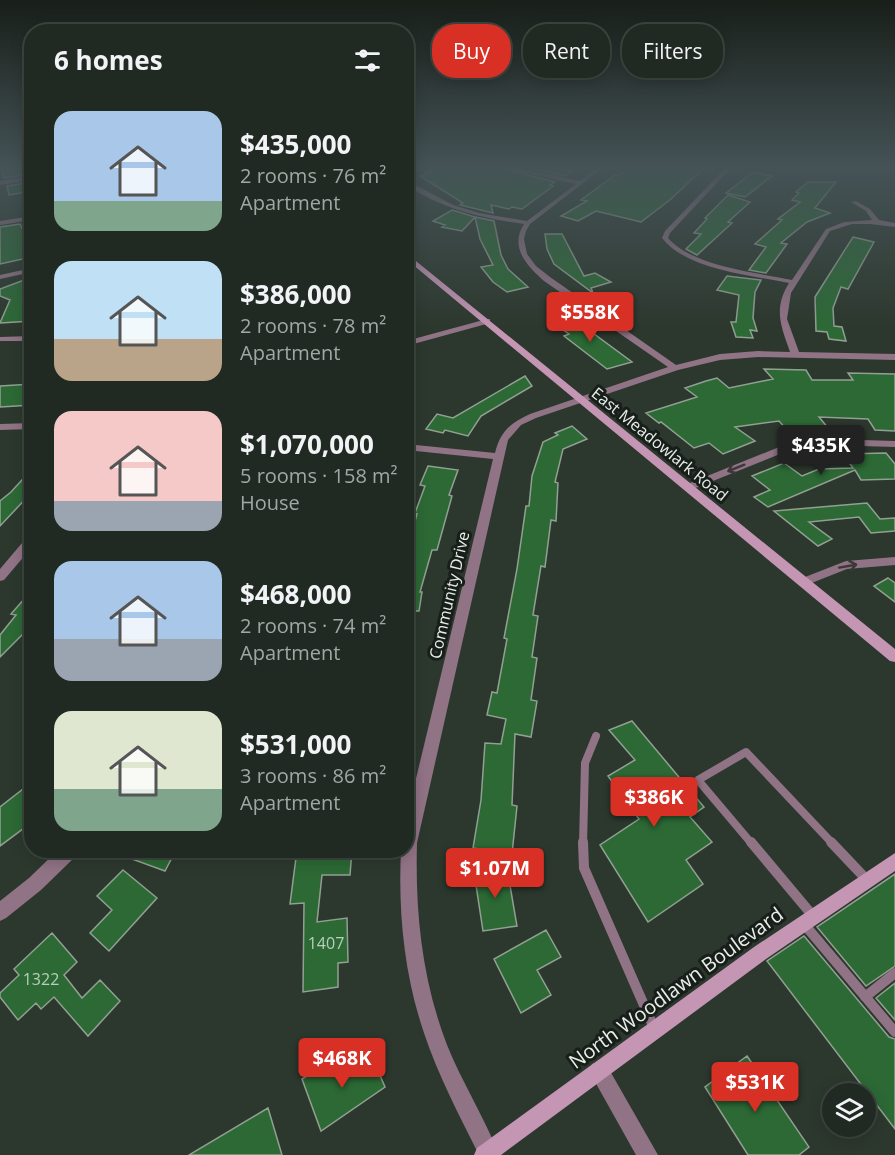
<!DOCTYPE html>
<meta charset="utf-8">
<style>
body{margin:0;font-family:"Open Sans",sans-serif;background:#29322a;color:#f1f3f6;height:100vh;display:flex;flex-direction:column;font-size:22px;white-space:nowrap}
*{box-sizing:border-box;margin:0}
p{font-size:20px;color:#a2a7a5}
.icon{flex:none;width:33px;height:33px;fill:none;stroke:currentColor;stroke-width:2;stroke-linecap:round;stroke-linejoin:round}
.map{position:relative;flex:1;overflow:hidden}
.drawer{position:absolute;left:24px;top:24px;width:390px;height:834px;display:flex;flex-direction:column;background:#212a22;border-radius:24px;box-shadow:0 3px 15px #0003,0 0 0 2px #3e4640}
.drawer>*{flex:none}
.guide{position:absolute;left:432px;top:24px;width:372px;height:54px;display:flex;gap:12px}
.buttons{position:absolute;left:822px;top:1083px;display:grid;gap:12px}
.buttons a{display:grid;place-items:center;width:54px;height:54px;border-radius:50%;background:#212a22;box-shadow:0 3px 15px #0003,0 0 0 2px #3e4640;font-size:30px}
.price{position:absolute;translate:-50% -51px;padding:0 14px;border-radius:6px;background:#d93025;color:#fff;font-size:20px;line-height:39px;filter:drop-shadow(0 2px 3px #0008)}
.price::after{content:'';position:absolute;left:50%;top:36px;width:18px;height:14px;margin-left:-9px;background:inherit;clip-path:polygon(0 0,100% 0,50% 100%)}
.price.current{background:#222;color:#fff}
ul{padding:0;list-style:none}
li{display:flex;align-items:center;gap:18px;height:150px;padding:0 30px}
li span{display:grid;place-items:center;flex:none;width:168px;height:120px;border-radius:18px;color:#555}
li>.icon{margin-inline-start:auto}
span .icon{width:72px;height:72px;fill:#fffc;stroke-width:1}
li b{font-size:26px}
h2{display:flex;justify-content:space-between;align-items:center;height:72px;padding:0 30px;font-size:26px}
.tag{padding:0 21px;border-radius:24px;background:#212a22;box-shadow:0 3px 15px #0003,0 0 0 2px #3e4640;font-size:21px;line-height:54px}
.tag.current{background:#d93025;color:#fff}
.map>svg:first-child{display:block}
</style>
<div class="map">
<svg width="895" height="1155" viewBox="0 0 895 1155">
<rect width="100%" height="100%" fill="#2c382d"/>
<path fill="#2c6935" stroke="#92a093" stroke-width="1.5" d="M2,167H32V174L4,178Z
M497,167L555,182L550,185L553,186L522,209L512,207L509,209L491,205L493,213L460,205L463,203L420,176L429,174L425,172L442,168Z
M525,167H578L565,176Z
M632,167H705L671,199L641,222L596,211L578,221L561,216L587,201L581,200L615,175H619Z
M753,172L772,176L745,197L726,193Z
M32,182V191L9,195L7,186Z
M808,182H836L815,208L830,213L807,222L781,243L787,244L766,273L749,270L766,247L755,244L782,220L778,219L800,202L792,200L799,193L796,192Z
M728,195L750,202L728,222L732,223L697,255L686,249L701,234L694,233L707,219L705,218Z
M452,210L462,213L475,217L462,231L442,227L445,225L433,221Z
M475,217L494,221L501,255L508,269L528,287L507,292L493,282L481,267L493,265L480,239Z
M20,224L22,228L32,226V257L0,264V227Z
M545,234H562L584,276L595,273L611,282L591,288L593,293L554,264L547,249Z
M853,237L874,242L848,289L841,287L833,308L834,326L842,327L846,341L829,339L827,332L816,331L815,297Z
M727,276L761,280L755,292L753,318L757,331L750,330L753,338L736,337L731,322H736L739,295L717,290Z
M32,277V321L0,323L10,300L0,296V289Z
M566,314L578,322L632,362L607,369L564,336L569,334L548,319Z
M764,369L806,370L812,380H853L848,373L895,374V431L875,430L868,419L819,417L829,429L789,432L779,421L735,427L755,441L723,454L709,443L694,448L661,422L659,423L646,413L697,397L685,388L706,381L717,378L729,388L773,379Z
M525,376L532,386L481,416L468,436L445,430L443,433L426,429L437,414L453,418Z
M32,384V405L0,407V386Z
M572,426L587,439L563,449L555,482L558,483L556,521L551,520L545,567L541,566L533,615L538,616L532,657L537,658L531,700L537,701L531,737L515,734L512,805L517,806L512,854L473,848L481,800L485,743L501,744L506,719L487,715L492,692L497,693L507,639L504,638L517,569L526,506H529L532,476L543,442L558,435L555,433Z
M886,453L895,464V479L861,480L855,470L768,507L754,497L770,490L752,476L784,463L802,476L819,469L853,468L843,454Z
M428,466L458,470L449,495L452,496L437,550H432L420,592H422L419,611H414L410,625L406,624V553L417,514L415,513L425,486L420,485Z
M32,469V492L0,526V501L11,492Z
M867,503L880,519L895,518V531L871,533L859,517L809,522L832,539L818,546L774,511Z
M888,578L895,583V602L874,586Z
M32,590V625L0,657V635L16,615L11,614Z
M632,721L704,807L690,817L712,842L686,860L703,884L648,922L600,845L639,819L608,776L635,760L609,730Z
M32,782V822L0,846V807Z
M114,850H176L165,871L113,852Z
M297,850H352L350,875H322L317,922L347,918L348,962L338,963V987L303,992L304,903L290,904Z
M507,868L517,926L483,931L474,872Z
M123,870L157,898L109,951L90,933L112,910L97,896Z
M895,874V966L866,986L817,927Z
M546,930L561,957L537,970L551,995L521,1013L494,959Z
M52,933L77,962L64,975L82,998L100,980L120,1001L88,1036L54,997L41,1009L36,1003L18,1020L0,997V993L19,975L14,969Z
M804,936L889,1037L895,1039V1129L767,961Z
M895,983V1020L876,998Z
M370,1052L385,1087L321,1131L302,1079L330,1061L335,1075Z
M747,1056L809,1147L799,1155H748L705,1087Z
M268,1108L282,1155H189Z"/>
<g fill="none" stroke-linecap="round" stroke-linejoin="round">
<path stroke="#917386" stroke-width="8" d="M583,844L585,763L596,736
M752,844L698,780L746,752L833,844"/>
<path stroke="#917386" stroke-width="10" d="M583,842L584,868L654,1028
M751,842L813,916
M831,842L867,880
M804,924L895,1032
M865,997L895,973"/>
<path fill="#917386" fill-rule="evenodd" d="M406,167H414L406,171Z
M499,167H512L580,181L598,167H604L530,224L526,231L524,239L527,254L536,266L550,277L676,365L720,354L758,351L790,352C781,326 773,309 789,283C751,275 687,270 662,238L665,231L726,167H732L670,233L668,238C694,267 755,272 792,280L826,229L844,222L872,220L866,211L851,202L856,201L870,209L879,220L895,223V227L870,224H852L830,231L791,293L787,319L799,352L895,354V360L758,357L720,360L678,370L536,418L521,425L508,440L417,843C415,912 422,980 447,1045C462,1082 483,1115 498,1152L497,1155H479C459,1115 438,1075 424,1033C404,974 398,912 401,850H406V820L493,459L406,450V444L495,453C500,432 510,423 530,414L668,367L544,281C527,266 509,247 524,224C481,218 443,209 406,185V180L453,205L479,213L527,221L576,184Z
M32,176V180L0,185V181Z
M32,216V220L0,225V221Z
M32,268V272L0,279V275Z
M487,319H490V323L406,346V341Z
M32,336V341H0V337Z
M32,423V429L0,430V424Z
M828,439L895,441V447L828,445L790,450L693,489L689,490L684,487L685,485L784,445Z
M32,535V547L4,580L0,581V569L28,536Z
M895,557V565L847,569L804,586L798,582L800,579L846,561Z
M58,850H78L76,856L41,890L6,918L0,921V901L29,878Z
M599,1061L606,1064L658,1155H636L589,1071L592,1064Z"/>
<path fill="#c595b4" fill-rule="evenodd" d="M406,253L895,649V662L890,661L406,259Z
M895,853V871L766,959L501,1155H474L477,1148L754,947Z"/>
</g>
<defs><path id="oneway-shaft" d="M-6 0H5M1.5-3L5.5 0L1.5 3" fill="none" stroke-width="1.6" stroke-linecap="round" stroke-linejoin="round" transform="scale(1.5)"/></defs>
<g stroke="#3c383a">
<use href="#oneway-shaft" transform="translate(736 468) rotate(158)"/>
<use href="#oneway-shaft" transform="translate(848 566) rotate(-10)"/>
</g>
<linearGradient id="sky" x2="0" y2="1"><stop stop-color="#181f19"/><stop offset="0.51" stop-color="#455357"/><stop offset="1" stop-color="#455357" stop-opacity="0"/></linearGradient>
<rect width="895" height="329" fill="url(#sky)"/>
<g text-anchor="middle" stroke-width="6" stroke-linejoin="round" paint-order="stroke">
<g font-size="16" fill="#e7efe8" stroke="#181e19">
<text transform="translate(660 444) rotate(39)" y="6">East Meadowlark Road</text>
<text transform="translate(449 595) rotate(-77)" y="6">Community Drive</text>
</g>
<g font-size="16" fill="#b8cebb">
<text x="326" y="949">1407</text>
<text x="41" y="985">1322</text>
</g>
<g font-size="20" fill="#e7efe8" stroke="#181e19">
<text transform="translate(676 988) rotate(-36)" y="7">North Woodlawn Boulevard</text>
</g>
</g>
</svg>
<div class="buttons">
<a><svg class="icon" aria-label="layers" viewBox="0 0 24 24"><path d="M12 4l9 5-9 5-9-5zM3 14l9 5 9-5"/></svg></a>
</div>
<b class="price" style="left:590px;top:343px">$558K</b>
<b class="price current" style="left:821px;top:476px">$435K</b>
<b class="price" style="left:654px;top:828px">$386K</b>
<b class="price" style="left:495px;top:899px">$1.07M</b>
<b class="price" style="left:342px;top:1089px">$468K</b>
<b class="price" style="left:755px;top:1113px">$531K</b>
<div class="guide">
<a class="tag current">Buy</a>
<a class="tag">Rent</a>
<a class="tag">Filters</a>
</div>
<section class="drawer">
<h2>6 homes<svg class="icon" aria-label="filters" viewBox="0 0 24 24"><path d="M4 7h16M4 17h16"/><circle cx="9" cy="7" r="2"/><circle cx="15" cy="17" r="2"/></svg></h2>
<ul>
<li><span style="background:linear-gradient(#a9c7e8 75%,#7fa58c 0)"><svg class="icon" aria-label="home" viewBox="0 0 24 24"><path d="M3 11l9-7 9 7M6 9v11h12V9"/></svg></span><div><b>$435,000</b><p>2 rooms · 76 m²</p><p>Apartment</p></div></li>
<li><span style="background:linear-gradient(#bfe0f5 65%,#b9a48a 0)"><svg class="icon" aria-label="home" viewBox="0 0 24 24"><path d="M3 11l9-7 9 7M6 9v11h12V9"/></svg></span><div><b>$386,000</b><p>2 rooms · 78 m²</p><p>Apartment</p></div></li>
<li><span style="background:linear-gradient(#f6c9c9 75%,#9aa5b1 0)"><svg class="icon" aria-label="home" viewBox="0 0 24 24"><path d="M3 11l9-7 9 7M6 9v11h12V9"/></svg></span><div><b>$1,070,000</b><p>5 rooms · 158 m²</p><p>House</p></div></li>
<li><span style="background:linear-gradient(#a9c7e8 65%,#9aa5b1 0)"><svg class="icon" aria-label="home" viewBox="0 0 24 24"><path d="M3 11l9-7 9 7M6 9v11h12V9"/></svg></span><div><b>$468,000</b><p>2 rooms · 74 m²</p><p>Apartment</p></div></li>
<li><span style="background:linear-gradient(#dfe7d0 65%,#7fa58c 0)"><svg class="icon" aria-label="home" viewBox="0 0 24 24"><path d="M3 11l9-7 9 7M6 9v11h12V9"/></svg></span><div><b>$531,000</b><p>3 rooms · 86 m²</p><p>Apartment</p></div></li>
</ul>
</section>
</div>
